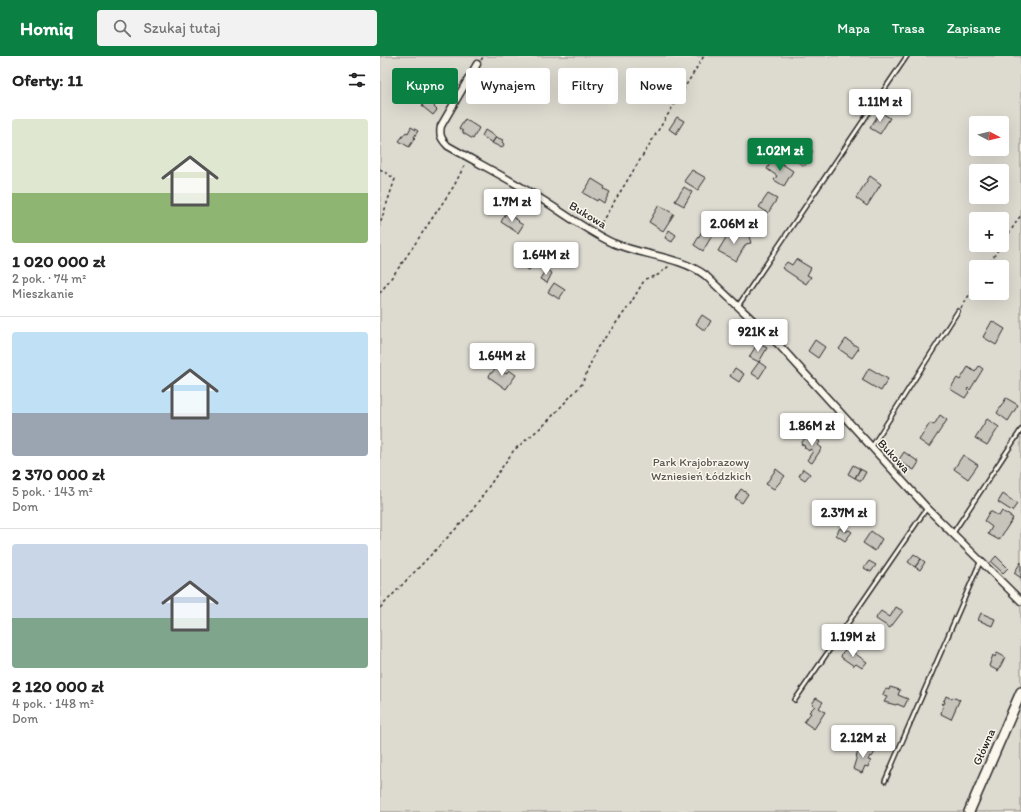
<!DOCTYPE html>
<html lang="pl">
<meta charset="utf-8">
<style>
body{margin:0;font-family:Itim,sans-serif;background:#f2f2f2;color:#222;height:100vh;display:flex;flex-direction:column;font-size:15px;white-space:nowrap}
*{box-sizing:border-box;margin:0}
p{font-size:13px;color:#767676}
.icon{flex:none;width:22px;height:22px;fill:none;stroke:currentColor;stroke-width:2;stroke-linecap:round;stroke-linejoin:round}
.map{position:relative;flex:1;overflow:hidden}
.details{display:flex;flex-direction:column;background:#fff;width:380px}
.details>*{flex:none}
.hud{position:absolute;left:12px;top:12px;width:380px;height:36px;display:flex;gap:8px}
.needle{width:26px;rotate:97deg}
.fabs{position:absolute;left:589px;top:60px;display:grid;gap:8px}
.fabs a{display:grid;place-items:center;width:40px;height:40px;border-radius:4px;background:#fff;box-shadow:0 4px 16px #0002;font-size:20px}
.price{position:absolute;translate:-50% -34px;padding:0 9px;border-radius:4px;background:#fff;color:#222;font-size:13px;line-height:26px;filter:drop-shadow(0 1px 2px #0008)}
.price::after{content:'';position:absolute;left:50%;top:24px;width:12px;height:9px;margin-left:-6px;background:inherit;clip-path:polygon(0 0,100% 0,50% 100%)}
.price.active{background:#0b8043;color:#fff}
ul{padding:0;list-style:none}
li{display:grid;align-content:center;gap:8px;height:212px;padding:0 12px}
li+li{border-top:1px solid #e0e0e0}
li span{display:grid;place-items:center;height:124px;border-radius:4px;color:#555}
li>.icon{margin-inline-start:auto}
span .icon{width:72px;height:72px;fill:#fffc;stroke-width:1}
li b{font-size:17px}
h2{display:flex;justify-content:space-between;align-items:center;height:48px;padding:0 12px;font-size:17px}
.pill{padding:0 14px;border-radius:4px;background:#fff;box-shadow:0 4px 16px #0002;font-size:14px;line-height:36px}
.pill.active{background:#0b8043;color:#fff}
header{display:flex;align-items:center;gap:24px;box-sizing:border-box;height:56px;padding:0 20px;background:#0b8043;color:#fff}
header strong{font-size:19px}
nav{display:flex;gap:22px;margin-inline-start:auto;font-size:14px}
.search{width:280px;height:36px;background:#f2f2f2;display:flex;align-items:center;gap:10px;box-sizing:border-box;padding:0 14px;border-radius:4px;color:#767676;font-size:15px}
main{display:flex;flex:1;min-height:0}
.map>svg:first-child{display:block}
</style>
<header>
<strong>Homiq</strong>
<div class="search"><svg class="icon" aria-label="search" viewBox="0 0 24 24"><circle cx="10" cy="10" r="6"/><path d="M15 15l6 6"/></svg>Szukaj tutaj</div>
<nav><a>Mapa</a><a>Trasa</a><a>Zapisane</a></nav>
</header>
<main>
<section class="details">
<h2>Oferty: 11<svg class="icon" aria-label="filters" viewBox="0 0 24 24"><path d="M4 7h16M4 17h16"/><circle cx="9" cy="7" r="2"/><circle cx="15" cy="17" r="2"/></svg></h2>
<ul>
<li><span style="background:linear-gradient(#dfe7d0 60%,#8fb573 0)"><svg class="icon" aria-label="home" viewBox="0 0 24 24"><path d="M3 11l9-7 9 7M6 9v11h12V9"/></svg></span><div><b>1 020 000 zł</b><p>2 pok. · 74 m²</p><p>Mieszkanie</p></div></li>
<li><span style="background:linear-gradient(#bfe0f5 65%,#9aa5b1 0)"><svg class="icon" aria-label="home" viewBox="0 0 24 24"><path d="M3 11l9-7 9 7M6 9v11h12V9"/></svg></span><div><b>2 370 000 zł</b><p>5 pok. · 143 m²</p><p>Dom</p></div></li>
<li><span style="background:linear-gradient(#c9d6e8 60%,#7fa58c 0)"><svg class="icon" aria-label="home" viewBox="0 0 24 24"><path d="M3 11l9-7 9 7M6 9v11h12V9"/></svg></span><div><b>2 120 000 zł</b><p>4 pok. · 148 m²</p><p>Dom</p></div></li>
</ul>
</section>
<div class="map">
<svg width="641" height="756" viewBox="0 0 641 756">
<rect width="100%" height="100%" fill="#fbf7ec"/>
<filter id="ink" filterUnits="userSpaceOnUse"><feTurbulence type="fractalNoise" baseFrequency=".025" numOctaves="2"/><feDisplacementMap in="SourceGraphic" scale="8" xChannelSelector="R" yChannelSelector="G"/><feConvolveMatrix kernelMatrix="1 2 1 2 8 2 1 2 1" color-interpolation-filters="sRGB"/></filter>
<g filter="url(#ink)">
<path fill="#dddad0" stroke="#84827e" fill-rule="evenodd" d="M0,0H641V756H0ZM596,67H622V93H596ZM596,115H622V141H596ZM596,163H622V189H596ZM596,211H622V237H596Z"/>
<path fill="#b1afa7" stroke="#7b7a75" d="M406,85L418,87L421,91L417,98L419,100L423,92L427,89L433,95L426,109L424,110L417,106V104L415,102L413,105L402,98L400,95Z"/>
<path fill="#c7c4bc" stroke="#2b2b2b" d="M61,15L70,22L67,26L58,20Z
M52,23L67,34L64,38L49,28Z
M46,43L55,49L54,51L57,54L53,59L42,50Z
M500,56L510,62L500,78L490,72Z
M297,61L304,65L296,78L289,73Z
M85,63L99,72L93,83L83,77V75L79,73Z
M31,71L38,75L34,81L35,82L29,91L19,85L26,76L28,77Z
M105,74L116,81L112,87L102,80Z
M116,81L123,84L122,86L124,88L122,92L112,87Z
M393,102L413,115L404,130L394,124L397,120L387,113Z
M312,114L326,122L318,134L304,125Z
M490,120L501,128L487,150L476,142Z
M212,123L225,131L224,133L230,136L224,147L218,143L217,145L203,137Z
M304,131L312,136L304,150L295,145Z
M388,138L397,143L388,157L379,151Z
M279,149L294,158L283,175L269,166Z
M126,157L139,165L138,166L143,169L138,177L121,166Z
M374,160L383,165L376,178L367,173Z
M328,165L337,171L323,195L314,189Z
M289,174L296,179L292,186L285,182Z
M350,175L358,179L368,177L371,187L366,188L356,205L338,195Z
M151,192L159,197L154,206L146,201Z
M148,202L154,206L149,214L143,210Z
M416,203L431,212L427,219L431,221L426,228L402,212L407,206L412,209Z
M166,213L172,217L167,227L160,223Z
M174,227L185,234L179,243L168,236Z
M322,259L331,265L325,275L316,268Z
M612,265L625,273L616,289L603,281Z
M466,283L479,292L472,302L459,293Z
M435,284L445,291L438,302L428,295Z
M378,287L387,292L379,306L369,301Z
M379,306L386,311L379,322L371,317Z
M599,310L603,313L590,334L588,332L587,334L589,336L585,342L570,333L577,322L580,324L588,311L595,316Z
M116,311L126,318L129,314L136,319L126,333L109,321L110,317H112Z
M355,312L364,318L359,326L350,320Z
M489,312L508,323L501,335L482,324Z
M626,342L638,349L628,365L617,357Z
M560,359L567,364L549,391L539,384L550,367L554,369Z
M607,363L619,371L607,389L595,382Z
M428,377L440,386L438,389L442,392L432,407L427,404L433,395L430,393L429,395L424,391L425,390L421,388Z
M524,396L539,406L534,414L518,405Z
M583,399L598,409L588,423L574,413Z
M473,409L480,413L475,422L468,418Z
M396,413L405,420L394,433L386,428Z
M423,413L430,418L425,424L419,420Z
M480,413L486,416L481,425L475,422Z
M361,433L368,438L362,447L355,442Z
M623,438L637,448L632,455L618,446Z
M610,455L619,460L622,455L633,462L619,484L608,478L612,471L604,465Z
M460,472L465,476L469,474L472,476L465,485L456,479Z
M491,475L502,483L495,495L483,487Z
M534,498L541,503L535,511L528,506Z
M616,500L628,512L623,517L611,506Z
M541,503L545,506L540,514L535,511Z
M489,505L496,509L491,516L484,512Z
M641,506V522L634,517Z
M516,551L523,555L510,572L496,563L497,560L501,555L510,561Z
M601,557L615,563L612,570L598,564Z
M467,592L487,606L482,612L476,608L474,610L461,601L462,597Z
M617,597L625,601L618,615L609,610L613,599L615,601Z
M510,631L520,634L518,639L528,643L524,651L517,648L516,649L504,646L507,641L504,640L503,638L505,634L507,633L509,634Z
M566,640L572,643L573,641L579,644L580,643L571,663L561,658L563,648L562,647L564,648L565,646L563,644L564,645Z
M436,642L443,646L439,652L445,656L434,673L424,666L431,657L429,656L435,650L432,648Z
M482,690L495,696L492,701L490,700L488,704L491,705L488,711L485,710L482,717L473,713L477,700H476Z"/>
<g fill="none" stroke-linecap="round" stroke-linejoin="round">
<g stroke="#2b2b2b" stroke-width="6">
<path id="lane" d="M358,250L527,0
M491,392L578,255
M573,477L641,374
M415,644L547,452
M505,725L601,504"/>
</g>
<g stroke="#2b2b2b" stroke-width="9">
<path id="street" d="M97,8L61,70C59,79 61,83 68,90C96,106 125,121 153,138C180,154 205,174 233,187C263,200 299,200 325,219L399,289L547,452L641,545"/>
</g>
<g stroke="#2b2b2b" stroke-width="12">
<path id="secondary" d="M589,756L641,636"/>
</g>
<path stroke="#2b2b2b" stroke-width="1.5" stroke-dasharray="3 3" stroke-linecap="butt" d="M101,4L104,0
M0,113L15,123L0,168
M218,172L324,0
M622,188L641,159
M607,211L621,189
M0,237L20,210L74,130L85,108
M581,252L596,228
M0,552L89,459L134,394L165,368L202,328L217,292L249,250L265,223L278,219L289,210"/>
<use href="#lane" stroke="#fbf7ec" stroke-width="3"/>
<use href="#street" stroke="#fbf7ec" stroke-width="6"/>
<use href="#secondary" stroke="#fbf7ec" stroke-width="9"/>
</g>
</g>
<g text-anchor="middle" stroke-width="3" stroke-linejoin="round" paint-order="stroke">
<g font-size="12" fill="#2b2b2b" stroke="#fbf7ec">
<text transform="translate(208 159) rotate(31)" y="4">Bukowa</text>
<text transform="translate(514 400) rotate(47)" y="4">Bukowa</text>
<text transform="translate(604 691) rotate(-66)" y="4">Główna</text>
</g>
<g font-size="12" fill="#585754" stroke="#fbf7ec">
<text x="321" y="410">Park Krajobrazowy<tspan x="321" dy="14">Wzniesień Łódzkich</tspan></text>
</g>
</g>
</svg>
<div class="fabs">
<a><svg class="needle" viewBox="-14 -14 28 28"><path d="M0-13l5 13h-10z" fill="#e53935"/><path d="M0 13l5-13h-10z" fill="#767676"/></svg></a>
<a><svg class="icon" aria-label="layers" viewBox="0 0 24 24"><path d="M12 4l9 5-9 5-9-5zM3 14l9 5 9-5"/></svg></a>
<a>+</a>
<a>−</a>
</div>
<b class="price" style="left:500px;top:67px">1.11M zł</b>
<b class="price active" style="left:400px;top:116px">1.02M zł</b>
<b class="price" style="left:132px;top:167px">1.7M zł</b>
<b class="price" style="left:354px;top:189px">2.06M zł</b>
<b class="price" style="left:166px;top:220px">1.64M zł</b>
<b class="price" style="left:378px;top:297px">921K zł</b>
<b class="price" style="left:122px;top:321px">1.64M zł</b>
<b class="price" style="left:432px;top:391px">1.86M zł</b>
<b class="price" style="left:464px;top:478px">2.37M zł</b>
<b class="price" style="left:473px;top:602px">1.19M zł</b>
<b class="price" style="left:483px;top:703px">2.12M zł</b>
<div class="hud">
<a class="pill active">Kupno</a>
<a class="pill">Wynajem</a>
<a class="pill">Filtry</a>
<a class="pill">Nowe</a>
</div>
</div>
</main>
